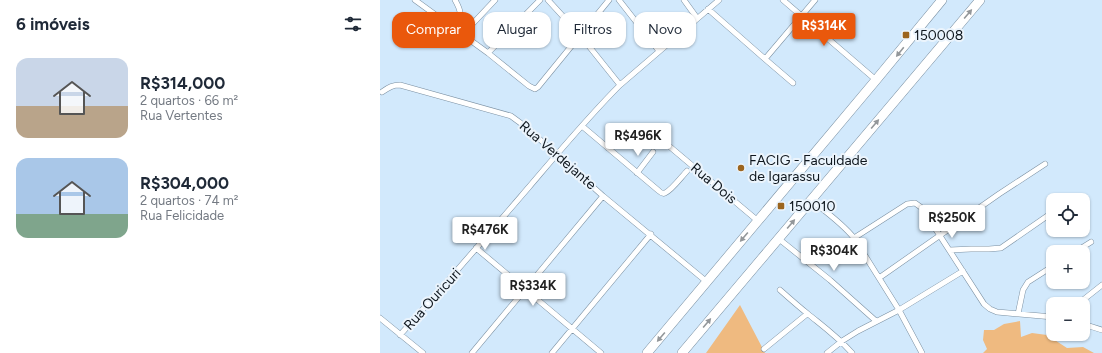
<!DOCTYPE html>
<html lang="pt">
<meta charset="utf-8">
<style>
body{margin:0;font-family:Figtree,sans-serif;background:#f6f6f7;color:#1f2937;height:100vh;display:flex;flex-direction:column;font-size:15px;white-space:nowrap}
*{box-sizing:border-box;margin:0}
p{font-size:13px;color:#747a83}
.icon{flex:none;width:22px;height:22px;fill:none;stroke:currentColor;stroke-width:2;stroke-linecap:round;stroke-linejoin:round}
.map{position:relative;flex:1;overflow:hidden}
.side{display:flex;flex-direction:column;background:#fff;width:380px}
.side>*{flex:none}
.top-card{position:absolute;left:12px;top:12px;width:380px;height:36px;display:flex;gap:8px}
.fabs{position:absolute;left:666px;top:193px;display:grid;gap:8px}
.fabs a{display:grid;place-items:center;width:44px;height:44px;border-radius:8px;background:#fff;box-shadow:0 1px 3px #0004;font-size:20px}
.price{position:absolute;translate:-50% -34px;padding:0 9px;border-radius:4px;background:#fff;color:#222;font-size:13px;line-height:26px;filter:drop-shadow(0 1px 2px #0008)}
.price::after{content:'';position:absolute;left:50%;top:24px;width:12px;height:9px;margin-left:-6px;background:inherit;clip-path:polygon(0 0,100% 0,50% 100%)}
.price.active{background:#ea580c;color:#fff}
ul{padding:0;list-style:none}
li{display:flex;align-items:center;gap:12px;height:100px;padding:0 16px}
li span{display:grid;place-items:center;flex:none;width:112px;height:80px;border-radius:12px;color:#555}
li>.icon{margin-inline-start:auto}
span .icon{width:48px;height:48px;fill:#fffc;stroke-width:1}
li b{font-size:17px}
h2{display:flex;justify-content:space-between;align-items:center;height:48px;padding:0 16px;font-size:17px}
.tag{padding:0 14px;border-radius:12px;background:#fff;box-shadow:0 1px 3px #0004;font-size:14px;line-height:36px}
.tag.active{background:#ea580c;color:#fff}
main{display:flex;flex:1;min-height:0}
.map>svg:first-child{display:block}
</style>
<main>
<section class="side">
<h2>6 imóveis<svg class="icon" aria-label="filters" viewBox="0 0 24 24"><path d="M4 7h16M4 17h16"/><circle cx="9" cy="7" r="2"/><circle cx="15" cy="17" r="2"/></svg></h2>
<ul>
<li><span style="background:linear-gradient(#c9d6e8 60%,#b9a48a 0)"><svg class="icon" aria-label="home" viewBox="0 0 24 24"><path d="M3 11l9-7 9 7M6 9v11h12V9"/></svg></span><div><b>R$314,000</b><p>2 quartos · 66 m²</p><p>Rua Vertentes</p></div></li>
<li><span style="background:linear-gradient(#a9c7e8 70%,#7fa58c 0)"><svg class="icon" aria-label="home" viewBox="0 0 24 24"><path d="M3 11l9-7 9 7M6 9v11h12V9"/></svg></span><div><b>R$304,000</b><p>2 quartos · 74 m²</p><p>Rua Felicidade</p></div></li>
</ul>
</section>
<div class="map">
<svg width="722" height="353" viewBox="0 0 722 353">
<rect width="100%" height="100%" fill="#d2e9fc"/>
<path fill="#efba80" d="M360,305L385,353H326Z
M640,321L641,337L652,333L667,335L687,348L703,347L714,353H603L607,349L603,340L604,330H614L624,324Z"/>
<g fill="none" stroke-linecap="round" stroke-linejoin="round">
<g stroke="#7b90a2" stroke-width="6">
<path id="minor" d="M35,0L108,53L149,86L155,89L158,87L229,0
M168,0L200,35L240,85
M239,0L279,51
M304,0L317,18
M403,0L496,80
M328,9L385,59
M75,29C82,17 82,12 75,0
M82,35L115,0
M108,53L160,0
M413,83L385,59L435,0
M2,92C9,87 13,85 20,85L131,116L146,127L223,196L327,282
M202,126L279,191C281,193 283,194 285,193C292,190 302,176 307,171
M270,130L378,221
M228,148L246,129
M257,173L273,152
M431,200C446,212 462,223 474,238L519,310L542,353
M474,238L527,204L535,203L542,208L604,304L610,309L617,312L673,317
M399,239L450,280L496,321
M96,248L221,353
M570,250L591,249H609L621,248L673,212
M695,252L711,242
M499,278L619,194L665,164
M400,290C409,298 418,306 428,314C444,327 458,337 472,353
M698,304L722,285
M638,314L643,290L648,282L673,266
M0,318L43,353
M703,324L722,330
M20,335C64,286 106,237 149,187C178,153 208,117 240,85L339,0
M384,349L427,314
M92,353L223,196
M172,353L271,234
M447,353L462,341L478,331L519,310L583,271"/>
</g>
<g stroke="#7b90a2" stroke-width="10">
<path id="trunk" d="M267,353L496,80L562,0
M302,353L600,0"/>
</g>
<use href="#minor" stroke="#fff" stroke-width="5"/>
<use href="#trunk" stroke="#fff" stroke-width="9"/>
</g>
<defs><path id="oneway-solid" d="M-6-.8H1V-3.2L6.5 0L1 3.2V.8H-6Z"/></defs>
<g fill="#93979a">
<use href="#oneway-solid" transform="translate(588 14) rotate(-50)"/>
<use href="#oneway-solid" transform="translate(520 52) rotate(129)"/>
<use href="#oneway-solid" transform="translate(495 124) rotate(-50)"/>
<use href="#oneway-solid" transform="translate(411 224) rotate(-50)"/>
<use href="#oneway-solid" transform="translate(364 237) rotate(130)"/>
<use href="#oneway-solid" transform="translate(327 323) rotate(-50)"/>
<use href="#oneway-solid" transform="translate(281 337) rotate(130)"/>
</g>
<g fill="#9c651f" stroke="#ebf4fc" stroke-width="1.5">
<rect x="522" y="31" width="8" height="8" rx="2"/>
<circle cx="361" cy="168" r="4"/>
<rect x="397" y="202" width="8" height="8" rx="2"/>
</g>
<g text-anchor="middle" stroke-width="4" stroke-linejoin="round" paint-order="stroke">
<g font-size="14" fill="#0f171e" stroke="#ebf4fc" text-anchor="start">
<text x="534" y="40">150008</text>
<text x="369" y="165">FACIG - Faculdade<tspan x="369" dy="16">de Igarassu</tspan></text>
<text x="409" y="211">150010</text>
</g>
<g font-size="14" fill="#0f171e" stroke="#ebf4fc">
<text transform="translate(178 155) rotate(41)" y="5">Rua Verdejante</text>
<text transform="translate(334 183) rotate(40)" y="5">Rua Dois</text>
<text transform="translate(52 299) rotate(-48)" y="5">Rua Ouricuri</text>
</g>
</g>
</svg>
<div class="fabs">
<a><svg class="icon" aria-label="locate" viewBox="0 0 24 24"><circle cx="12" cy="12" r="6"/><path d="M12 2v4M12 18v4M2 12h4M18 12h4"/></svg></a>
<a>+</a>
<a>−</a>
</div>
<b class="price active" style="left:444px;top:47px">R$314K</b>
<b class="price" style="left:258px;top:157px">R$496K</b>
<b class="price" style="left:572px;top:239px">R$250K</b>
<b class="price" style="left:105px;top:251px">R$476K</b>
<b class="price" style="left:454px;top:272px">R$304K</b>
<b class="price" style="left:153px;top:307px">R$334K</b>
<div class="top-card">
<a class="tag active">Comprar</a>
<a class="tag">Alugar</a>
<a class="tag">Filtros</a>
<a class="tag">Novo</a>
</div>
</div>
</main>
